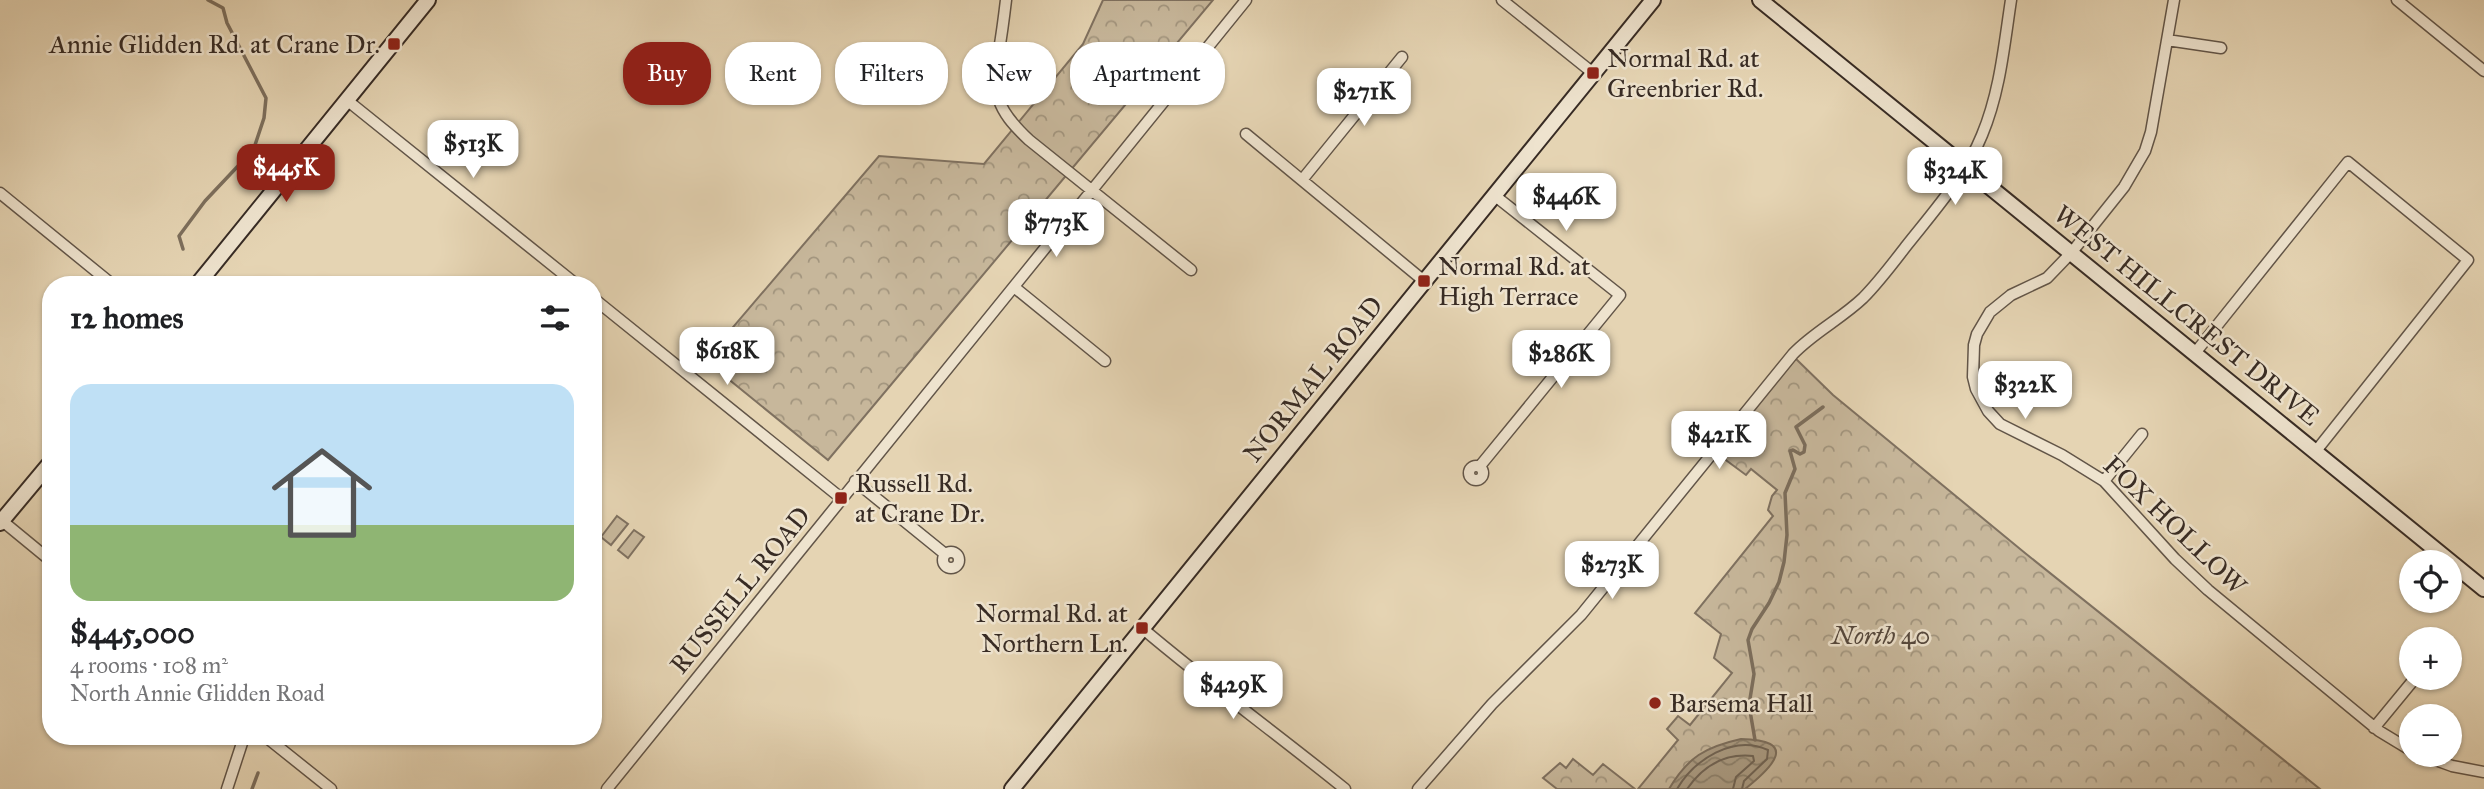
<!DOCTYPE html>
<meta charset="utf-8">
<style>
body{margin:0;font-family:"IM FELL Great Primer",serif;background:#f6f6f6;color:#202124;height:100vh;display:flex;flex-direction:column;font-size:26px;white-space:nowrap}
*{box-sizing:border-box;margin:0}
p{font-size:23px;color:#757577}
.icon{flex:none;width:38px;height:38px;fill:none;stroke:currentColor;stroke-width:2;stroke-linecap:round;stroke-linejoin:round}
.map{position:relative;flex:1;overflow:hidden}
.side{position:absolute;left:42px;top:276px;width:560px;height:469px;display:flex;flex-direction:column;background:#fff;border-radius:28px;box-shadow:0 2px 5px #0004}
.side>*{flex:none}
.banner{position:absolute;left:623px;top:42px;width:665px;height:63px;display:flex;gap:14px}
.controls{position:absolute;left:2399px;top:550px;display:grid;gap:14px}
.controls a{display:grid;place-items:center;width:63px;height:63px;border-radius:50%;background:#fff;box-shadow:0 2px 5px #0004;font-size:35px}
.price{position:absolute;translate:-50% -60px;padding:0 16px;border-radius:14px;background:#fff;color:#222;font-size:23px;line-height:46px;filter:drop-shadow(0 2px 4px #0008)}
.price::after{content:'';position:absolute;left:50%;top:42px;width:21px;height:16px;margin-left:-10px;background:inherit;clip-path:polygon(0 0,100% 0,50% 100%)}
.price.on{background:#8f2418;color:#fff}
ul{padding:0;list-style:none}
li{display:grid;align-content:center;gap:14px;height:371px;padding:0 28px}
li span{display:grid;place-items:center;height:217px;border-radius:21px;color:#555}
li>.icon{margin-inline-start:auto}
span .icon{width:126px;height:126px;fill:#fffc;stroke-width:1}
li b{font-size:30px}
h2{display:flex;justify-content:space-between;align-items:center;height:84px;padding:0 28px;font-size:30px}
.chip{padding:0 24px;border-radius:28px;background:#fff;box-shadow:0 2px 5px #0004;font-size:24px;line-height:63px}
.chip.on{background:#8f2418;color:#fff}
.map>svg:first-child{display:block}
</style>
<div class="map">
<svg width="2484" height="789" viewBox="0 0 2484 789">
<defs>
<pattern id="park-crowns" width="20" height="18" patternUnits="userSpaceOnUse" patternTransform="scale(1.75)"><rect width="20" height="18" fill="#c7b79b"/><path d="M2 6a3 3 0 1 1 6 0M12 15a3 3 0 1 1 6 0" fill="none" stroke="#a2957e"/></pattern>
<pattern id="water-waves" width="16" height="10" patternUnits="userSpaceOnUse" patternTransform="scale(1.75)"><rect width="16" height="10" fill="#aa9b82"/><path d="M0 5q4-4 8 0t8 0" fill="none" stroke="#8b7f6a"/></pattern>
</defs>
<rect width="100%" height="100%" fill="#e5d4b3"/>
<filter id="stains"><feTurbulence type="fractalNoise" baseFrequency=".00286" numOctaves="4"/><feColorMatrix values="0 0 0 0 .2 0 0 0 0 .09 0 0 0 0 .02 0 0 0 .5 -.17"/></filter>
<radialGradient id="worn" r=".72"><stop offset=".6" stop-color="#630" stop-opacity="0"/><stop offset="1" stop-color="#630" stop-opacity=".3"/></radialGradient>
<path fill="#c7b79b" stroke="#7f7160" stroke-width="2" d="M617,516L628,524L611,545L601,537Z
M634,530L644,537L628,558L618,550Z"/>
<path fill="url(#park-crowns)" stroke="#7f7160" stroke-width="2" d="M1103,0H1213L828,460L705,360L879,156L984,164L1083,44Z
M1793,356L1833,395L2025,553L2320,789H1638L1678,740L1667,729L1678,716L1690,725L1732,673L1714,658L1721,634L1695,613L1773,516L1768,510L1772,496L1777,490L1751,469L1746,475L1715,452Z
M1573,759L1593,775L1603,764L1635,789H1557L1543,778L1560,763L1566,768Z"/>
<path fill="url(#water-waves)" stroke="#7c6e5c" stroke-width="2" d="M1741,739C1799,740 1774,766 1745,789H1669C1688,757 1705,747 1741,739Z"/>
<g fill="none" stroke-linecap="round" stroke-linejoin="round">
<path stroke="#706353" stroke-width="2" d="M1677,789C1694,760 1733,734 1768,750L1767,759L1744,781L1742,789
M1687,789C1703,766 1724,753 1753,756L1754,761L1736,777L1733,789"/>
<path stroke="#7c6e5c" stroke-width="3.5" d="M208,0L223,8L227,23L266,98L264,118L254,148
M183,249L179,236L205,201L238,166
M234,281L238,285
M1755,740L1749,705L1754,674L1748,640L1752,629L1769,603L1779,582L1784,562L1787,535L1785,493L1795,469L1790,451L1793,450L1800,454L1804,452L1805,445L1796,427L1823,407
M252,789L258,773"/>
<g stroke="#625548" stroke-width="13">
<path id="street" d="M1006,0C1004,17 1002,33 999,50C993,95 995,108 1029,140L1191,270
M1502,0L1593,73
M2174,0L2151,132L2145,151L2124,187L2072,252L2047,278L2011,295L1990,312L1977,334L1974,345L1973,377L1976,389L1988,411L2000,424L2062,455L2104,481L2175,559L2208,590L2379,731L2412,751
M2397,0L2484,71
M2167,40L2221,48
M348,101L577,285
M1246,134L1424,281
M1302,180L1402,57
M0,193L113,285
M1014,287L1105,361
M593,298L841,498
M2195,353L2348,162L2468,260L2316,451
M1480,466L1620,295L1494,195
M1469 473a7 7 0 1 1 14 0a7 7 0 1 1-14 0Z
M855,481L945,554
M2104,481L2142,434
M0,519L51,561
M943 560a8 8 0 1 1 16 0a8 8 0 1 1-16 0Z
M1142,628C1208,684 1277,734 1345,789
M2374,728L2416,677
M266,737L331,789
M2419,754L2452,766L2484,772
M227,789L244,737
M607,789L1246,0
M1418,789L1492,704L1581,615L1793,354C1814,332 1841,319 1863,298C1879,282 1893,263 1907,245C1934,211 1966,175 1982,135C2000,92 2004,46 2011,0"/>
</g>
<g stroke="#372b24" stroke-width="18">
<path id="secondary" d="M1760,0L2484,589
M197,285L428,0
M0,523L51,462
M1012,789L1653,0"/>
</g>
<use href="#street" stroke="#eee3ce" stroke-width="10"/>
<use href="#secondary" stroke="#eee3ce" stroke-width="14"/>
</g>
<g fill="#8f2418" stroke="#eee3ce" stroke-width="2.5">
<rect x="387" y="37" width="14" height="14" rx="3.5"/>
<rect x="1586" y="66" width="14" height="14" rx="3.5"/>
<rect x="1417" y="274" width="14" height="14" rx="3.5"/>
<rect x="834" y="491" width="14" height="14" rx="3.5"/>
<rect x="1135" y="621" width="14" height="14" rx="3.5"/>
<circle cx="1655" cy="703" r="7"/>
</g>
<g text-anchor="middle" stroke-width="5" stroke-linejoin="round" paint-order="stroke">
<g font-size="26" fill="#372b24" stroke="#eee3ce" text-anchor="start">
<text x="380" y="53" text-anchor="end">Annie Glidden Rd. at Crane Dr.</text>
<text x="1607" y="67">Normal Rd. at<tspan x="1607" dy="30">Greenbrier Rd.</tspan></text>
<text x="1438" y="275">Normal Rd. at<tspan x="1438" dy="30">High Terrace</tspan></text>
<text x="855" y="492">Russell Rd.<tspan x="855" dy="30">at Crane Dr.</tspan></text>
<text x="1128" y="622" text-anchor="end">Normal Rd. at<tspan x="1128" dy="30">Northern Ln.</tspan></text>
<text x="1669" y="712">Barsema Hall</text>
</g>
<g font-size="26" fill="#372b24" stroke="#eee3ce">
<text transform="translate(2187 315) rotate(39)" y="9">WEST HILLCREST DRIVE</text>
<text transform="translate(1313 379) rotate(-51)" y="9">NORMAL ROAD</text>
<text transform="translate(2175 525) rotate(44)" y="9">FOX HOLLOW</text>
<text transform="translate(740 590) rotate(-51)" y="9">RUSSELL ROAD</text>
</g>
<g font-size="26" font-style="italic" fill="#54473c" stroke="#eee3ce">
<text x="1881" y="644">North 40</text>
</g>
</g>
<rect width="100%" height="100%" filter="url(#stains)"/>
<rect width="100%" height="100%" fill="url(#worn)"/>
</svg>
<div class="controls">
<a><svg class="icon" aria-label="locate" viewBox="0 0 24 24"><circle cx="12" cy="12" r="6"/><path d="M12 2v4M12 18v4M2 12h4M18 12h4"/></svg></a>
<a>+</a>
<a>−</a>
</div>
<b class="price" style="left:1364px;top:128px">$271K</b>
<b class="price" style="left:473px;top:180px">$513K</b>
<b class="price on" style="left:286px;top:204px">$445K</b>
<b class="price" style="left:1955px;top:207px">$324K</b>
<b class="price" style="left:1566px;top:233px">$446K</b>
<b class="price" style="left:1056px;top:259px">$773K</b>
<b class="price" style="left:727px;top:387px">$618K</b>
<b class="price" style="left:1561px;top:390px">$286K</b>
<b class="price" style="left:2025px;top:421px">$322K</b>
<b class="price" style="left:1719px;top:471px">$421K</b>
<b class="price" style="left:1612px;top:601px">$273K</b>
<b class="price" style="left:1233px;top:721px">$429K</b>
<div class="banner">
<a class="chip on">Buy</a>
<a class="chip">Rent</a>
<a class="chip">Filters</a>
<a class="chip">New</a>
<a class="chip">Apartment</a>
</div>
<section class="side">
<h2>12 homes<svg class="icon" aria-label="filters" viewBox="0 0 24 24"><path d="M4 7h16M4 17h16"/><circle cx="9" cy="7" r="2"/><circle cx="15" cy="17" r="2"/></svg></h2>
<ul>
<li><span style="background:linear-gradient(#bfe0f5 65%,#8fb573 0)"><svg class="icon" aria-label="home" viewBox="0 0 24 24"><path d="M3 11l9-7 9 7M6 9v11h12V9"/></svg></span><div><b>$445,000</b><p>4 rooms · 108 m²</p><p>North Annie Glidden Road</p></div></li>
</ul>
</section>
</div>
